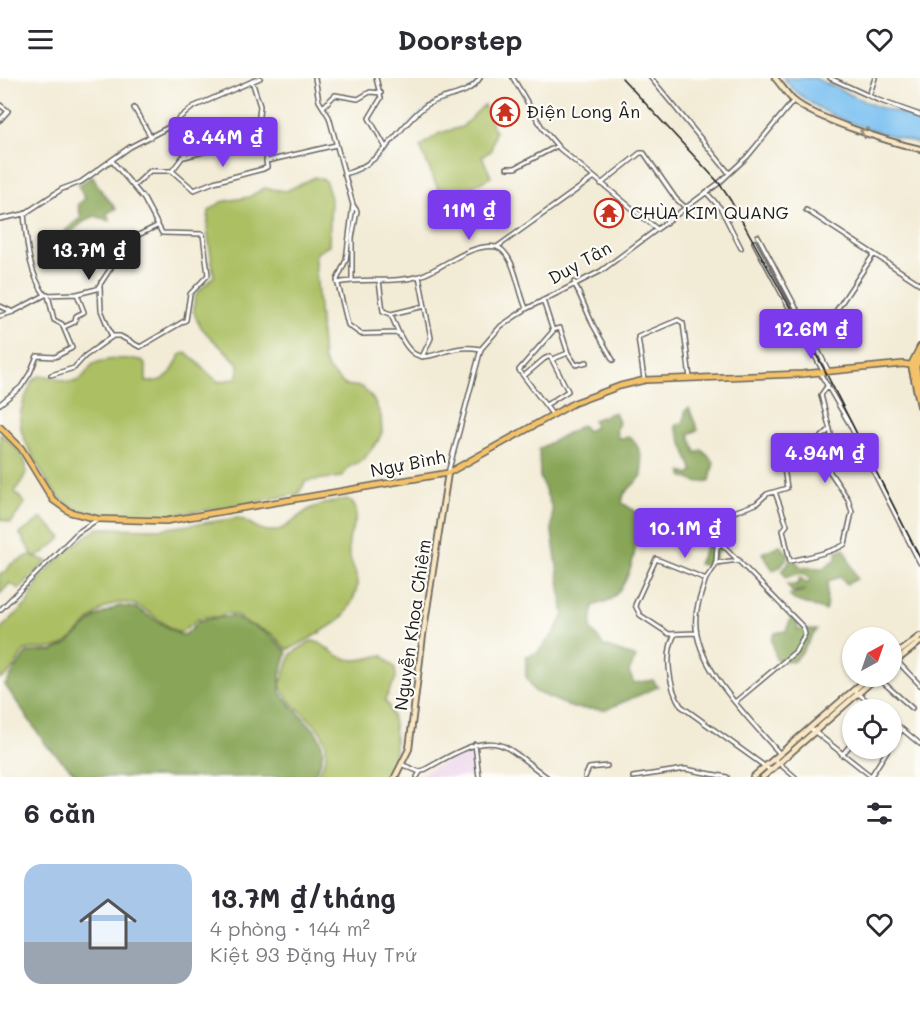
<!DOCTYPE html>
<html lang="vi">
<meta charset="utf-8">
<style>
body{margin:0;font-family:Mali,sans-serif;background:#f7f7f7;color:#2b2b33;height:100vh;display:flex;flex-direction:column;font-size:22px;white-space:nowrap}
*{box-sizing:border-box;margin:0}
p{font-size:20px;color:#7c7c81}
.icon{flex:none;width:33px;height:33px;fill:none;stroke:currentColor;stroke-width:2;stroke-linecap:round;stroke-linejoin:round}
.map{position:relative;height:699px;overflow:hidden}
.side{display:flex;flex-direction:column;background:#fff;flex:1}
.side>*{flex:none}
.needle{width:39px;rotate:40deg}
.fabs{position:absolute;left:842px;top:549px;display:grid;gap:12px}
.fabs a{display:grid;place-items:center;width:60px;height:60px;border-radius:50%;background:#fff;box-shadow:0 2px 4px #0004;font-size:30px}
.price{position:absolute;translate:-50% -51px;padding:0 14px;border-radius:6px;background:#7c3aed;color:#fff;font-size:20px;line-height:39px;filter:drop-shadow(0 2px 3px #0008)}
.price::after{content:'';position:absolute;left:50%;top:36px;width:18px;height:14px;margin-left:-9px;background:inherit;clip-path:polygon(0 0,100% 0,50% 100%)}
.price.on{background:#222;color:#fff}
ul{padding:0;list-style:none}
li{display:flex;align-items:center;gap:18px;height:150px;padding:0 24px}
li span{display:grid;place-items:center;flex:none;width:168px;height:120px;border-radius:18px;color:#555}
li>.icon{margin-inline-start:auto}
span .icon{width:72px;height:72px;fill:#fffc;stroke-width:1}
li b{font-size:26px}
h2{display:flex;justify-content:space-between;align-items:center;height:72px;padding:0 24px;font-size:26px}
header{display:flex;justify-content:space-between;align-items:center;height:78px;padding:0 24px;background:#fff;font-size:27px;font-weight:800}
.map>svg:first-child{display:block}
</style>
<header><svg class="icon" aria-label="menu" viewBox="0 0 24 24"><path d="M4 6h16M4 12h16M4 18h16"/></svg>Doorstep<svg class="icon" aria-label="heart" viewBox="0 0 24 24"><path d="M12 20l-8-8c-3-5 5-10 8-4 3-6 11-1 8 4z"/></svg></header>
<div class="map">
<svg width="920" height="699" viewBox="0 0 920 699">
<rect width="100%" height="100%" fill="#fdfcf7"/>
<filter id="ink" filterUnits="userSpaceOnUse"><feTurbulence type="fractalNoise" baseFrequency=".0167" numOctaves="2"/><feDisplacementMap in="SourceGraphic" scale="12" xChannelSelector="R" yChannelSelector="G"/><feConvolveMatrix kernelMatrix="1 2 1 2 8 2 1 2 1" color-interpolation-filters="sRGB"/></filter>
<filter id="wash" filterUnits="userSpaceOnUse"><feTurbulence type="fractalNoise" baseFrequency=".008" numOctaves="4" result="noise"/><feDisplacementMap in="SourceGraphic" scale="24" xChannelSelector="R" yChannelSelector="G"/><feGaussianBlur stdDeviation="1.35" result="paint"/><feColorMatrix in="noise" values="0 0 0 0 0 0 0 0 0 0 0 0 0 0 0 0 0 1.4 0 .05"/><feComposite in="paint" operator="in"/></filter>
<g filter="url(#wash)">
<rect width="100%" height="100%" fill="#f2ebd5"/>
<path fill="#ebd1ec" d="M470,673L473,675L474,699H419L422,695Z"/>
<path fill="#acbf63" stroke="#646e40" stroke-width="1.5" d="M484,27L495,54L491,73L482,78L491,99L449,121L441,118L420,69L440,55L462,49Z
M315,99L325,102L331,120L329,167L317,175L315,180L323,281L328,291L345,307L362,309L373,321L381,338L382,354L378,363L363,382L349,389L341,399L306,403L298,416C244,425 105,459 61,421C47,408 37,384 27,367C16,345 19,332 29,311C31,305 33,300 40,298C53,295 65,309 79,302C86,298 86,293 91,288C99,280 132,279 143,283L146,289V304C168,304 172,295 180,277L185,275C198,281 206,296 219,304L237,300L239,287C223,266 182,248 197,215L214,198L207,151L209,133L221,124L249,119L264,110L286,113Z
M0,355C9,363 29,380 26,393C25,401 18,407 15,414L25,425L11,445L0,441Z
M347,421C365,431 352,447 349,462C346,483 358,491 357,506C357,515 350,528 345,536C339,545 299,567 287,572L272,556L244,544L236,537L227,535L220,539H201L180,555C163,548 150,531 132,526C102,518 86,551 66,565C54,574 40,569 25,572C17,582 13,597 0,601V551L27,526L40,500L71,469L98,450L161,451L239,440C251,444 260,455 274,453C288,451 298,437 310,431C321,425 335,424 347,421Z
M42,440L62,460L43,475L34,479L20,456Z
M30,477L47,483L19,511L10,505L0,516V495L6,494L11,486Z
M311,563C322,564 323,568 332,574C349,586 363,582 382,577L395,590L396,600L385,622C399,641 395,677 393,699H316C350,651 291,639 280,607L291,576Z"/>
<path fill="#89a659" stroke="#52613a" stroke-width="1.5" d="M93,98C99,114 107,118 116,131L107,135L110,143L95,138C84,142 74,151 67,159L68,174L51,184L47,165C66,157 65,150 81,140L78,126L85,121L78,107Z
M689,330L698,352L689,356L696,375L702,372L714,384L710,403L696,404L682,398V394L690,397L693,393L675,348L684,344L685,333Z
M615,334L619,345L616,351L618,360L631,359C642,372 642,382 642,398L624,416L622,425L640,436C637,462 634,503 611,521C606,524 598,526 593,528L591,551L604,568L636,579L629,594L634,605L653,602L658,609L605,632L573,630L534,613L526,598V578L537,575L554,555L564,537L552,454V430L540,399L539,371L582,347L587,353L595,349L593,342Z
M710,460L723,471L718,473L713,485L709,483L707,488L698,486Z
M780,467L789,477L780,489L773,492L762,475Z
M844,470L857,501L847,506L840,499L828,503L826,533L794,522L789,517L806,512L792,514L787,506L797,507L800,500L807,505L811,501L802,495L786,499L782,493L792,480L801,489L823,490L836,481L837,473Z
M119,528L136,530L180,557L186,556L200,542L232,538L270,557L287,575L280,598V614C299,643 343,659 312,699H79L47,668L5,607L27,574L53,573L66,567L96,539Z
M791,540L797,542L798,552H817C806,564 807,572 793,584L776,581L772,562L775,555L786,553Z"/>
<path fill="#79c0f1" stroke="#4a6e86" stroke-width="1.5" d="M783,0H815L875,28L920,41V66C873,52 815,40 783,0Z"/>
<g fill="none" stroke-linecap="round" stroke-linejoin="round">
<path stroke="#79c0f1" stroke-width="1.5" d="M348,97C384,87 396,55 424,33C444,19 468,21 483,0"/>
</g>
</g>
<g filter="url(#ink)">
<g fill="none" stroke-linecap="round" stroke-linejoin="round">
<g stroke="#67645d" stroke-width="6">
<path id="street" d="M315,0L319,23L329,39L353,127L346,182L337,202L348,247L361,256L398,255
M376,0L381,20L369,40L386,70
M513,0L543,51L560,71L657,151
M651,0L729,95
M830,0L878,22L920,37
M869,18L875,0
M0,27L8,33L0,42
M323,29L335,17L358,21L370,14L381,15
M134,30L151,59
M256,67L263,70L267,83L336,67
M184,79L215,71L256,67L260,28L252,3
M507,90H515L557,68
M172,93L194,112L214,104L263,91L267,89L266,83
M344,96C382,87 395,52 424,29C442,15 466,21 480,0
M601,106L640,75H644L676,121L685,129
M134,108L150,93H172L188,72L172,46
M706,114L721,131L741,170
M806,132L920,206
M24,136C27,165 28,193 45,217
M0,141L24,136L62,111L81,104L130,69L167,50L193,29L260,0
M758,158L813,262L820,257L874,176
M754,164L823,293
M497,169C515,176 518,213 526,230
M419,198L431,260L422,279
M352,201V160L357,133L353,127
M379,203L383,233L391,236
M574,204L593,247L613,282
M337,205C364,199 393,206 420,198C444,190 471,164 497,169L593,100
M100,209L101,232L112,259
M543,222L553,253L519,292L552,336
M0,228L13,234L45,217L77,216L97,211L130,161L157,148
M425,228L391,236C418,311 432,262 480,271
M0,238L13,234
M64,249L75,244L76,238L84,234L77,216
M553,252L560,250L568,275L576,287L587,284
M813,262L828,292
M553,281L568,275
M820,295L849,345L920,485
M51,297L74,290L85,278L113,258H120L140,269L186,242L190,216L208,197L203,156L162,155L144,121L113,84
M524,298L544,281L550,278L568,313L546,327
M644,301L638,259L678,242L683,245L690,300
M0,326L21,309L30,295L37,278L55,279L72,270L62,246L54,242L48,217
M448,395L481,271L501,248L526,231L601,193L719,105L747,79L794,22
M775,414L787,447L783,452L790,483C804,480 835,474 845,466L852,434L848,421L830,394L828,384L831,356L821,317L828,307
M717,469L714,457L722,449L723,438L756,426L767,416L787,410L784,390L789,380L807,373L830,351
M715,485L739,482
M0,532L77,455L98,441
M696,555L669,556L640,537L635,527L656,481L706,501
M675,556C664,576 669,610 681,628L770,692
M896,582L920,607
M877,599L912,630
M854,612L878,632
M735,624L795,574L805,556L803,549L722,466L717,469C716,475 717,482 715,487C713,493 707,497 705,503C702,514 697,526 696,538C691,586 751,642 780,676
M891,642L920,666
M810,650L872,699
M475,666L479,699
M891,668L902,651
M842,677L852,665
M774,681L795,699
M403,687L420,694C445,682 481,653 509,671C522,679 534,690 547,699
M871,698L889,670
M417,699L420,694
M585,699L589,690L607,688
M633,699L685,691L727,699"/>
</g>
<g stroke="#67645d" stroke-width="8">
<path id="secondary" d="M775,0C781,7 787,16 793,22C815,41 890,64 920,71
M891,580L920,558
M891,587L920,564
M395,699L409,671L423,557L448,395
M753,699L870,598
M763,699L878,598"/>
</g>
<g stroke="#67645d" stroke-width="8">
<path id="primary" d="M911,287L920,328
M916,288L920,313"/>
</g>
<g stroke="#67645d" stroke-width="8">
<path id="highway" d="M911,287L920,269
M0,349L21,370L53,422L70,434L98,441L166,443L448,395L574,325L620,308L645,302L802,296L903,286L916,288L920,279"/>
</g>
<use href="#street" stroke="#fff" stroke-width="3"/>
<use href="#secondary" stroke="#fae7c3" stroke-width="4.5"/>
<use href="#primary" stroke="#f3c26a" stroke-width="4.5"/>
<use href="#highway" stroke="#f3c26a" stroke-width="5"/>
<path stroke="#1c1c1c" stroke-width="1.5" d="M622,0L719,105L731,123L825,293L920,480"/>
</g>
<defs><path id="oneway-chevron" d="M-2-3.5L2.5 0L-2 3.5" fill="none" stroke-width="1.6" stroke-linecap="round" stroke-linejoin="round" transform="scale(1.5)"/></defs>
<use stroke="#968c78" href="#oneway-chevron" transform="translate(864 54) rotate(-159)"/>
</g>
<defs>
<g id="temple-ring" transform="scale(1.5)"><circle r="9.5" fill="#fdfcf7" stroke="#c8321e" stroke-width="1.5"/><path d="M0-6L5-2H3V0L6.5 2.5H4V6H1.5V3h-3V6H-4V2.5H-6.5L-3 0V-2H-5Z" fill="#c8321e"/></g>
</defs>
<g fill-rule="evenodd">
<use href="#temple-ring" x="505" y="34"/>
<use href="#temple-ring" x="609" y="135"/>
</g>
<g text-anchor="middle" stroke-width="4.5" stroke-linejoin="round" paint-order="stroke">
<g font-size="18" fill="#1c1c1c" stroke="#fdfcf7" text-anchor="start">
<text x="526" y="40">Điện Long Ân</text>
<text x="630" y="141">CHÙA KIM QUANG</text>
</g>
<g font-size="18" fill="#1c1c1c" stroke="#fdfcf7">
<text transform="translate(580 185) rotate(-29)" y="6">Duy Tân</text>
<text transform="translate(408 386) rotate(-11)" y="6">Ngự Bình</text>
<text transform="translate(413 547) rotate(-82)" y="6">Nguyễn Khoa Chiêm</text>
</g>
</g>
</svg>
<div class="fabs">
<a><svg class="needle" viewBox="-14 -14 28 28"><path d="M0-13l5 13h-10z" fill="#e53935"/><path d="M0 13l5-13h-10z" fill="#7c7c81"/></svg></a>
<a><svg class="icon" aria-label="locate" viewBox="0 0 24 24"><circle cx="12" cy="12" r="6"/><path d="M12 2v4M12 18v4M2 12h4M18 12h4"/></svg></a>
</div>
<b class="price" style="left:223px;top:90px">8.44M ₫</b>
<b class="price" style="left:469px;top:163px">11M ₫</b>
<b class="price on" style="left:89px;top:203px">13.7M ₫</b>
<b class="price" style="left:811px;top:282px">12.6M ₫</b>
<b class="price" style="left:825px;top:406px">4.94M ₫</b>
<b class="price" style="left:685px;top:481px">10.1M ₫</b>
</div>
<section class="side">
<h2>6 căn<svg class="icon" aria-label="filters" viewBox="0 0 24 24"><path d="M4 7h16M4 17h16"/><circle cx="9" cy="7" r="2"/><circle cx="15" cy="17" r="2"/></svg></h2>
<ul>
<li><span style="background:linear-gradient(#a9c7e8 65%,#9aa5b1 0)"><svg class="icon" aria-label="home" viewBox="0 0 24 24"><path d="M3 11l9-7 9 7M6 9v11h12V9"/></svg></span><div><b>13.7M ₫/tháng</b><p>4 phòng · 144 m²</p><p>Kiệt 93 Đặng Huy Trứ</p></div><svg class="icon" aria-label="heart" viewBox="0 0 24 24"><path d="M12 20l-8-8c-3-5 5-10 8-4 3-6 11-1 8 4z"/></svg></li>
</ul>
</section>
